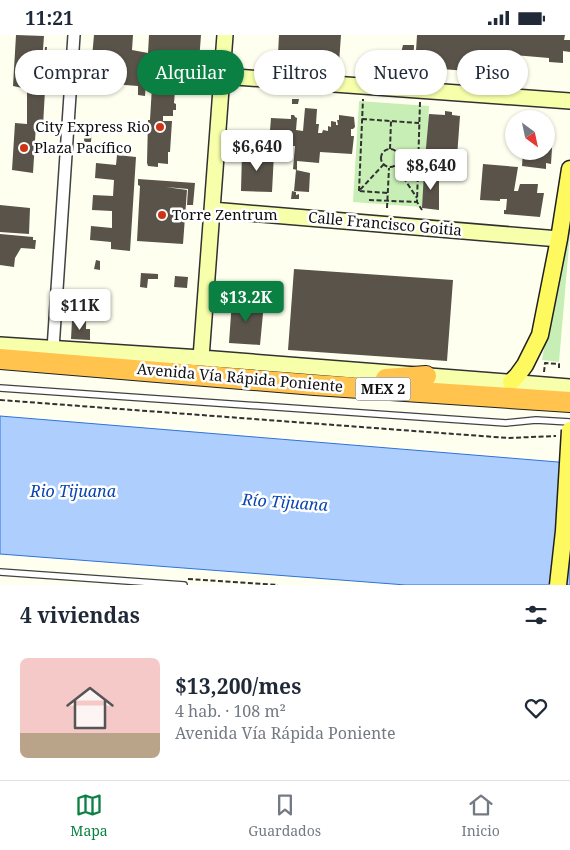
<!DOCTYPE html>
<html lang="es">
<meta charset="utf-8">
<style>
body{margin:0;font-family:"Noto Serif",serif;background:#f2f2f3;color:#1f2937;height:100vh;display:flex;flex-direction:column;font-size:19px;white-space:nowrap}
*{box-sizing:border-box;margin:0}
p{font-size:16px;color:#747a83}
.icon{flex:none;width:28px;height:28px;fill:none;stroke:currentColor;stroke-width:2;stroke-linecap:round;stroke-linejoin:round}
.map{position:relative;height:550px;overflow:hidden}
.details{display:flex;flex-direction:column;background:#fff;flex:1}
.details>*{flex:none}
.top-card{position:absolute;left:15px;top:15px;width:540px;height:45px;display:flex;gap:10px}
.needle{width:32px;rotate:147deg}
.controls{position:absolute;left:505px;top:75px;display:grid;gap:10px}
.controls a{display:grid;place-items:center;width:50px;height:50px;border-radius:50%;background:#fff;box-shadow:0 1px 4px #0004;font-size:25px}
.price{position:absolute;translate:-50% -42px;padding:0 11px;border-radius:5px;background:#fff;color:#222;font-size:16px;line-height:32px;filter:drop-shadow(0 1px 2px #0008)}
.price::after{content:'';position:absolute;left:50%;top:30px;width:15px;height:11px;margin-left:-8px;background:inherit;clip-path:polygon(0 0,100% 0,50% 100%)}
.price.current{background:#0b8043;color:#fff}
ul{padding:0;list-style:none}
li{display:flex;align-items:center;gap:15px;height:125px;padding:0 20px}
li span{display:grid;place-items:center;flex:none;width:140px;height:100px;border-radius:8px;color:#555}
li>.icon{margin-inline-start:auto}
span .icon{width:60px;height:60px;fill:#fffc;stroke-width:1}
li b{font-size:21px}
h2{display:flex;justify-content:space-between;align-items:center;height:60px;padding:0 20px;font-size:21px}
.chip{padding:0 18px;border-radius:22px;background:#fff;box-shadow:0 1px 4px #0004;font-size:18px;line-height:45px}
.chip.current{background:#0b8043;color:#fff}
.status{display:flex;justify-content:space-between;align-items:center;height:35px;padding:0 25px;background:#fff;direction:ltr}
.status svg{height:14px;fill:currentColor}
.menu{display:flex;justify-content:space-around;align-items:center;height:70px;border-top:1px solid #e0e1e3;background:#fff;font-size:14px;color:#747a83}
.menu a{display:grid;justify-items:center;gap:2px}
.menu .current{color:#0b8043}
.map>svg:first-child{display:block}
</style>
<div class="status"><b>11:21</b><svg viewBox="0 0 49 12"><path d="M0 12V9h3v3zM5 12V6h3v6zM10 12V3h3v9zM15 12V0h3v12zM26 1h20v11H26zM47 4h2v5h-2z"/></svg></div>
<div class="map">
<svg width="570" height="550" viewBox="0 0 570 550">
<rect width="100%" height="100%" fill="#fffff0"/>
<path fill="#c7efb5" d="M359,66L429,71L423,172L353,167Z
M570,158V199L559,327L542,325Z"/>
<path fill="#aecffd" stroke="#2d72dd" d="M0,381L570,428V550H406L0,519Z"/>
<path fill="#59534a" d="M16,0L44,1L40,55H45L43,91L36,90L33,138L12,135L15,88L27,89V54L13,51Z
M94,0H133L132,15L148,18L149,0H201L197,53L146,49L145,61L138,60V51L112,49L111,58L89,55Z
M279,0H341L339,28H334V23L294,20L293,27L285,26L286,19H278Z
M417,0H565L564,5H570V17L563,16V28L549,27V23L501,19L500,34L494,33V38L415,32Z
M403,10H414L413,34L401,33L402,23L400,22Z
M45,12H47L44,49H42Z
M152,51L164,52V55L175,56L174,68L176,69V75H173V81H163V86H172L170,117H168V129L158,128V132L148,131L147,128L148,85H150Z
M292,64H299L298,69H292Z
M305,73L317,74L316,89H319L318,98H322L323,95L328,96V91L331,92V86L336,87V90H338L337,85H339V80L354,82L355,92L353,94H351V101H354L352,119L320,117L319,128L297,126V135L293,134L295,111H291L290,115L274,114V108H269L271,83L291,84V80H294L295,82L297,83L296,95L303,96Z
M445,76L452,77V80L460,81L457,122H455V124H425L429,79L445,80Z
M85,92L92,93L91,107H84Z
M546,112L552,113L551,129L546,128V134L522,131L523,116H546Z
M242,117L274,118L272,157L241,156Z
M117,120L136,122L130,216L111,214V207L90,205L91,191L112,193V176L92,175L93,160L113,161L114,145L95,143L96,128L116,130Z
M483,129L518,132L514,156H518L520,149H538L537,158H544L540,182L504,179V175H506L507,164H500V166L480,165Z
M296,135L310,138L309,157L294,156Z
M424,137H439V175L422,173Z
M138,144L195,148L193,170H187L188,154L166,152L187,155L183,209L137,206L140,151L138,150Z
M292,156L296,157V160L299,159V164H291Z
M0,170L30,173L29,199L0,197Z
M0,199L33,202V205H36L35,214L21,213L15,223L14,232L0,230Z
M96,225L100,226V235L94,234Z
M294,234L453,245L447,326L288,315Z
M141,238L158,239V244H148L147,253L140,252Z
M175,241L188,242L187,253L174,252Z
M232,265L264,268L260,310L229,308Z
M72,285L86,286V294H90V305L71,304Z"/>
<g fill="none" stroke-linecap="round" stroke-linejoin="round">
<g stroke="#424242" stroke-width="8">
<path id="lane" d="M0,353L506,388L536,385L570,387
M0,537L184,550"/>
</g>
<g stroke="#424242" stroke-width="14">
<path id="street" d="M53,314L74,0"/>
</g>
<g stroke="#313131" stroke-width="18">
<path id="secondary" d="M222,41L570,66
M212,175L559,204
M0,310L201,323L570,352
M201,323L225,0"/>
</g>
<g stroke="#202020" stroke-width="19">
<path id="primary" d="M511,347L517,341L525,330L540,300L559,204L570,134"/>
</g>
<g stroke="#202020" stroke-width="22">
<path id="highway" d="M0,324L315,350L570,367
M386,344L426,341"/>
</g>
<path stroke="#313131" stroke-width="2" stroke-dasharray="5 2.5" stroke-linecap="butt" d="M420,67L417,167L422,175
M362,84L419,88
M390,114L391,86
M381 123a9 9 0 1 1 18 0a9 9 0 1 1-18 0Z
M384,129L359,156L388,158
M395,130L417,163
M359,156L363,64
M369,165L417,167
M387,173L389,133
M544,337L545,328L559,329V333
M0,365L508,403L556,401
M188,544L278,550"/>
<use href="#lane" stroke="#fff" stroke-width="5.5"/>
<use href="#street" stroke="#fff" stroke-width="11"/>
<use href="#secondary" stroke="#f7ffab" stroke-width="15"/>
<use href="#primary" stroke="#fff960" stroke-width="16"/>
<use href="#highway" stroke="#ffc34e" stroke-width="20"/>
<g stroke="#202020" stroke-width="19" stroke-linecap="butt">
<path id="primary-bridge" d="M558,550L564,496L570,395"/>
</g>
<use href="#primary-bridge" stroke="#fff960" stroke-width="16"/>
</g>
<g fill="#cf3316" stroke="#fff" stroke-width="2">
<circle cx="160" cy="92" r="5"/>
<circle cx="24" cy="113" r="5"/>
<circle cx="162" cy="180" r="5"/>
</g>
<g text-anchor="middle" stroke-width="5" stroke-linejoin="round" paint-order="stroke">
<rect fill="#fff" stroke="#575757" stroke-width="1" x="355.5" y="342.5" width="55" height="23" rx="4"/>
<g font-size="14" font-weight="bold" fill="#0f0f0f">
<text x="383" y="359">MEX 2</text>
</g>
<g font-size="15" fill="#0f0f0f" stroke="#fff" text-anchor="start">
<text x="150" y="97" text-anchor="end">City Express Rio</text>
<text x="34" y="118">Plaza Pacífico</text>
<text x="172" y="185">Torre Zentrum</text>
</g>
<g font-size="15" fill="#0f0f0f" stroke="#fff">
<text transform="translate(385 189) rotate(5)" y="5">Calle Francisco Goitia</text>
<text transform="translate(240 343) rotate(5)" y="5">Avenida Vía Rápida Poniente</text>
</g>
<g font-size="16" font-style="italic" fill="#0944b0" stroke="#fff">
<text x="73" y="462">Rio Tijuana</text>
<text transform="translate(285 467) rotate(4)" y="6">Río Tijuana</text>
</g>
</g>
</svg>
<div class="controls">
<a><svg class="needle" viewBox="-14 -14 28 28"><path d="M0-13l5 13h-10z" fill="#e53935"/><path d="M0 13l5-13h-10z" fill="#747a83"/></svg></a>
</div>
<b class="price" style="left:257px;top:137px">$6,640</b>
<b class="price" style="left:431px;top:156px">$8,640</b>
<b class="price current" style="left:246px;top:288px">$13.2K</b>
<b class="price" style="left:80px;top:296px">$11K</b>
<div class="top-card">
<a class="chip">Comprar</a>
<a class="chip current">Alquilar</a>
<a class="chip">Filtros</a>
<a class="chip">Nuevo</a>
<a class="chip">Piso</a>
</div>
</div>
<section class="details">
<h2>4 viviendas<svg class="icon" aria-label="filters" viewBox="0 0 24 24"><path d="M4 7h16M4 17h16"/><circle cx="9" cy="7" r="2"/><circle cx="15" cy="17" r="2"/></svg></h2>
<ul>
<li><span style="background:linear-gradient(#f6c9c9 75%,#b9a48a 0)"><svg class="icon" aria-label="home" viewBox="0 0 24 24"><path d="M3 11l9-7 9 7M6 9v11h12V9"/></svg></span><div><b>$13,200/mes</b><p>4 hab. · 108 m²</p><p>Avenida Vía Rápida Poniente</p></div><svg class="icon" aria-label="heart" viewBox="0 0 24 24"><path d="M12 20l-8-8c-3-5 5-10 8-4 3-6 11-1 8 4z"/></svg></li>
</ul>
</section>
<nav class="menu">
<a class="current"><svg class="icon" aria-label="map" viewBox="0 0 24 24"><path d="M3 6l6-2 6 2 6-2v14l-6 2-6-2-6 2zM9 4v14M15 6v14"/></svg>Mapa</a>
<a><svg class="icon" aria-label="saved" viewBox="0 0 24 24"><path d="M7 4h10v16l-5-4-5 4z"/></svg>Guardados</a>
<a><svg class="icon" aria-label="home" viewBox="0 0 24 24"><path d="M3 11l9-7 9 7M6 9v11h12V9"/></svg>Inicio</a>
</nav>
